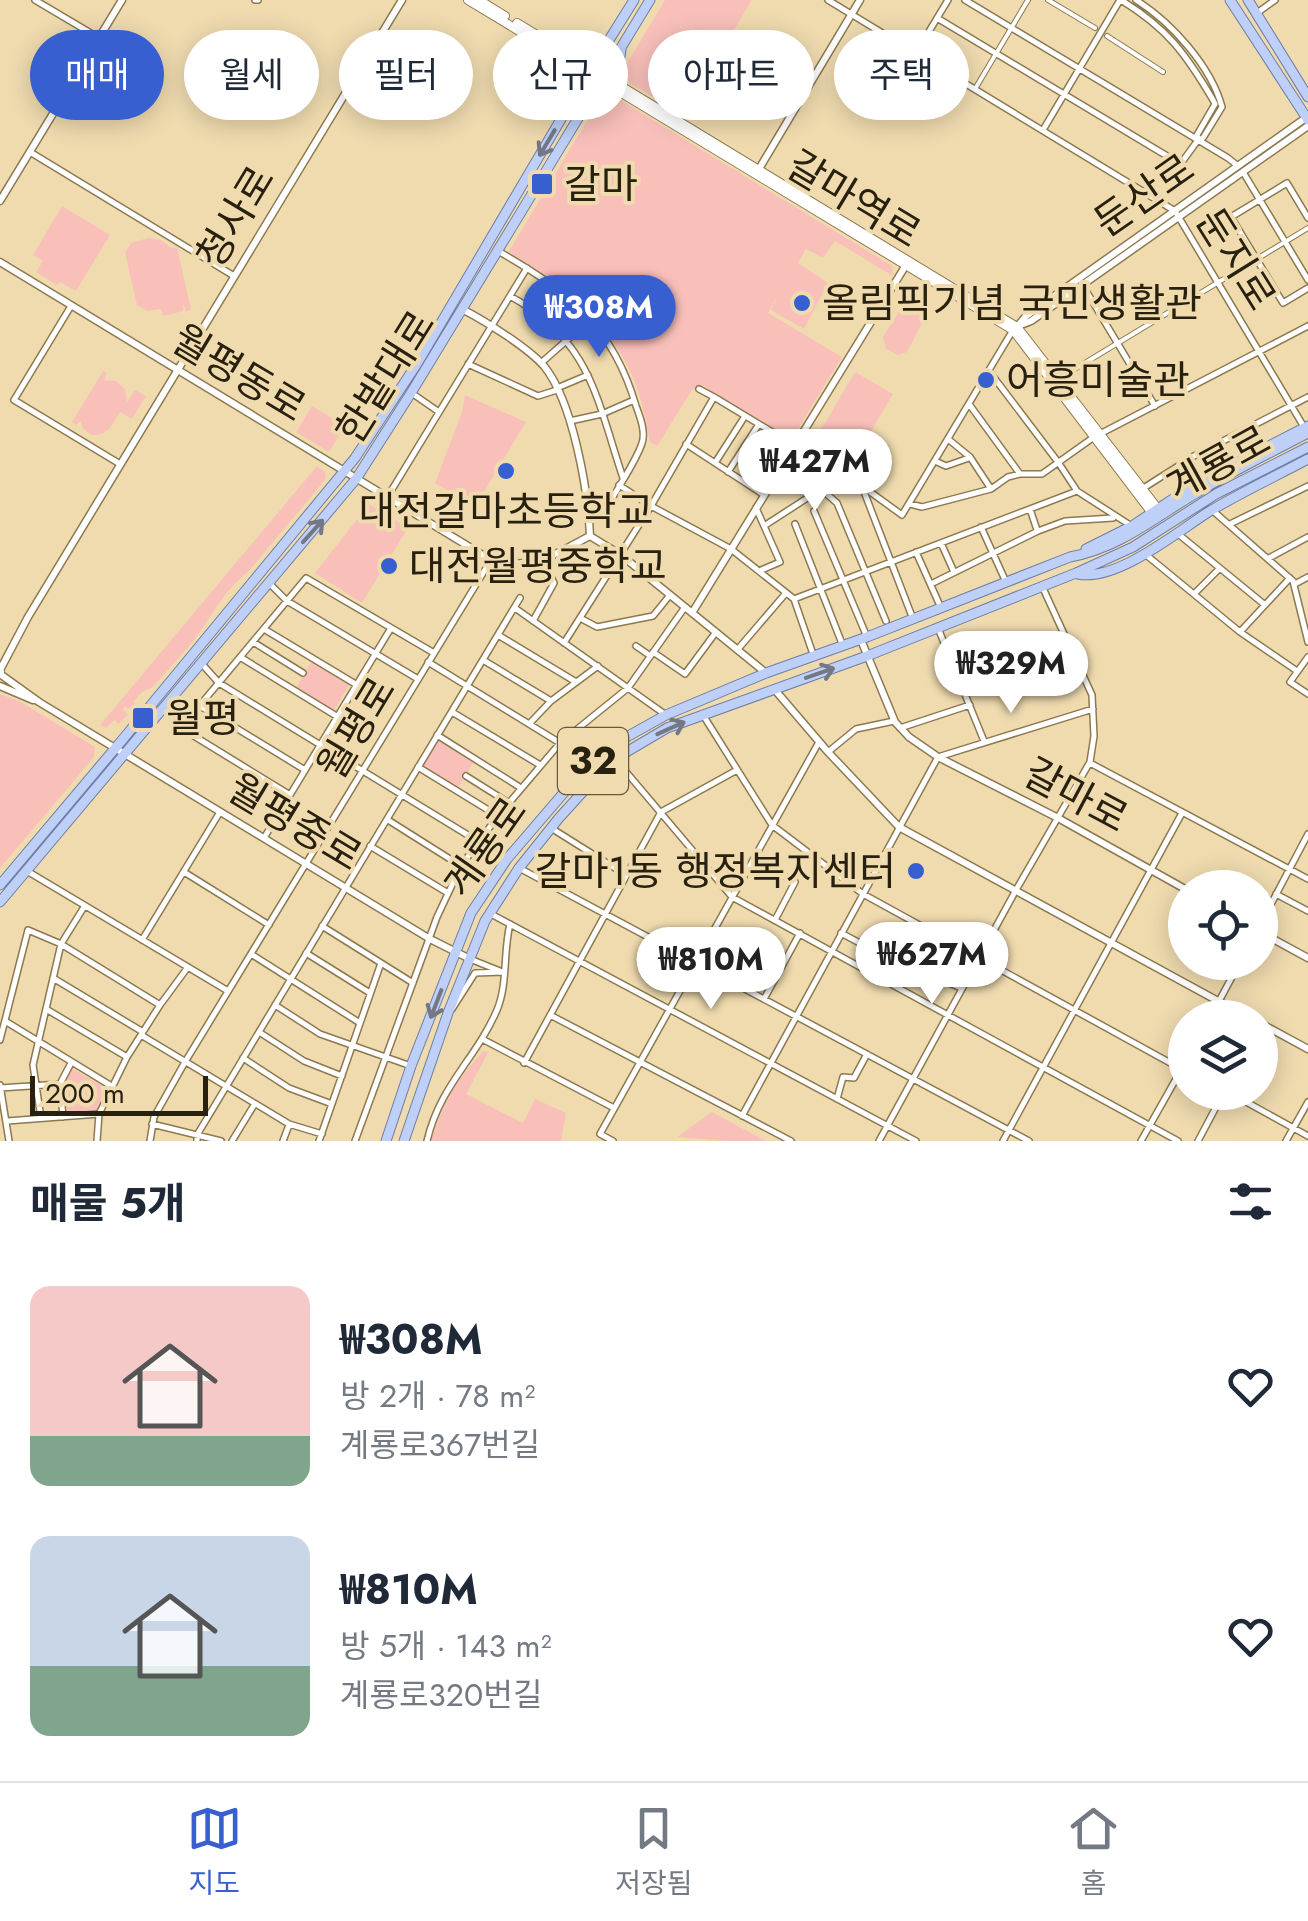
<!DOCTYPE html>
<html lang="ko">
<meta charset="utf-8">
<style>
body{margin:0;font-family:Jost,"Noto Sans KR",sans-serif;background:#f6f6f7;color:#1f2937;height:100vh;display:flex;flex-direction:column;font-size:38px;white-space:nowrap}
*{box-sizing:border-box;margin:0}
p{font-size:32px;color:#747a83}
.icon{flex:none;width:55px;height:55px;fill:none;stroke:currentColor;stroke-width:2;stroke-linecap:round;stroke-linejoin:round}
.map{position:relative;height:1141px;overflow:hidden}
.details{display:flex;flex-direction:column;background:#fff;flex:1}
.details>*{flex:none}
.banner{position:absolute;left:30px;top:30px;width:1250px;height:90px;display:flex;gap:20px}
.controls{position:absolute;left:1168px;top:870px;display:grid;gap:20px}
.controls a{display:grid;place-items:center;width:110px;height:110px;border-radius:50%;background:#fff;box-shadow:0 5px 25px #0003;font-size:50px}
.scale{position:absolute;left:30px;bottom:25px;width:178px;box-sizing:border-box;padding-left:10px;border:5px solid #292110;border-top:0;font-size:28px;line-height:35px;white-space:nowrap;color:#292110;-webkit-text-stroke:8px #f0dbaf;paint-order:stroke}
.price{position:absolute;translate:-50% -85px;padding:0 22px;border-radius:35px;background:#fff;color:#222;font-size:32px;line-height:65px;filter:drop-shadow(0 2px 5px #0008)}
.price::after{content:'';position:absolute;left:50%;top:60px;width:30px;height:22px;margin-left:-15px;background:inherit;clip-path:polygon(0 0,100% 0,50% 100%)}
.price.current{background:#385fd0;color:#fff}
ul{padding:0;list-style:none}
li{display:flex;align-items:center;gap:30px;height:250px;padding:0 30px}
li span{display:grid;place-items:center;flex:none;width:280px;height:200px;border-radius:20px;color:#555}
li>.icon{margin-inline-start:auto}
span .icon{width:120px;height:120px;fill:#fffc;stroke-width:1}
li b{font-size:42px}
h2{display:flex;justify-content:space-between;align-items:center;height:120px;padding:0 30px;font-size:42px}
.tag{padding:0 35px;border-radius:45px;background:#fff;box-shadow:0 5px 25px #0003;font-size:35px;line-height:90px}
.tag.current{background:#385fd0;color:#fff}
.menu{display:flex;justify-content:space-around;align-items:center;height:140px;border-top:2px solid #e0e1e3;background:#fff;font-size:28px;color:#747a83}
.menu a{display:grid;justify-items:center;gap:5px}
.menu .current{color:#385fd0}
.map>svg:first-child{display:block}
</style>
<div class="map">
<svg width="1308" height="1141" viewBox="0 0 1308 1141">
<rect width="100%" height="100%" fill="#f0dbaf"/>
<path fill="#f9c0ba" d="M665,0H752L683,115L625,80L621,73Z
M612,95L892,266L893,276L835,241L823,258L806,249L798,263L828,283L804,329L771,310L778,295L768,313L842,357L795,434L790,438L703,386H698L692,390L657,446L650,442C645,419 641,394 631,373C606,317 558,282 508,253L597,104L602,99Z
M62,206L110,235L76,291L60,282L57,285L36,272L43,261L33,255Z
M148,238L161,240L171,248L177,247L191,310L186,311L183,303V311L163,316L161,309L147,311L137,305L125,253L131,243Z
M904,307L917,308L924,320L907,352L898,355L886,349L883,337L900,310Z
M103,371L107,373L104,380L116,381L125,389L127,402L135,390L146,396L132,419L120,412C112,425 108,436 91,435L83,428L80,421L76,425L72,422Z
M855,372L893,394L851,465L813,443Z
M465,395L526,422L475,507L435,483L462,412Z
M312,406L345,426L329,452L296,432Z
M317,466L325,472L326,478L320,486L249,571C228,587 218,605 204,626C190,647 170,667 153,687L142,692L133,702L136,705L131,710L125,706L123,710L128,714L119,724L114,720L106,728L100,725Z
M369,504L408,528L362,603L315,573Z
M312,661L349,685L335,709H331L296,688Z
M0,694L21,702L95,747L94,757L0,868Z
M438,738L475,760L457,789L421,767Z
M489,1051L466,1094L523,1123L535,1099L566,1113L561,1141H431C445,1099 454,1085 482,1052Z
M72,1068L107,1089L97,1110L65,1113L63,1087Z
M712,1112L766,1141H724L677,1137Z"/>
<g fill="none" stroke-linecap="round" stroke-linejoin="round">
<g stroke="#8c7950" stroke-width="6">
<path id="pedestrian" d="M1048,0L1095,28
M1107,36L1163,72
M975,89L1028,0
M1060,378L1308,228"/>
</g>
<g stroke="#8c7950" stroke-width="8">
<path id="minor" d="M35,0L99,38
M255,0H258
M828,0L1175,211L1304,427
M965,0L1228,158L1238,166
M1121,0C1167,28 1186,54 1213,100L1215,104L1197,135L1198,139
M1257,13L1275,0
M937,18L1177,162H1182L1198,140L1203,138L1222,107C1211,66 1171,22 1136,0
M916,53L948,0
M1043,130L1120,0
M30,152L234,276
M1243,172L1308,280
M1308,218L1287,183L1231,217L1283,303L1308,288
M498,251C568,291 613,326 636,406C640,417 646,432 642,443C637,460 618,487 609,504L589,503
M1082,284L1155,406
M510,296C591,341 596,397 623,478
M71,306L14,400L120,464
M541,363L591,319
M468,364L538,396L557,390
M989,371L1058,462L1077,491L1130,525
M557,388L588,375
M699,389L714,397
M413,394L439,412
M969,404L1020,474
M570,421L602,414L634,400
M948,439L970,457L991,489
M686,444L764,495
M935,461L946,466L969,458
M715,463L745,416
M728,472L759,424
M619,485L651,506L731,549L794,599L814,657
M821,489L837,503L886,621
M863,489L913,619
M1142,489L1194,456L1308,397
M388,496L527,268
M910,504L922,507L991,489L1008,477L1020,474H1042L1094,437L1308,326
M756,508L780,562L759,571
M1030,509L1037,530
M1212,510L1293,581L1308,642
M814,511L867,637
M795,524L843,646
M1230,524L1308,486
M764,526L821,489L832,468
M981,527L1006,582
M1177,533L1265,605
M941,543L954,572
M916,552L941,608
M1145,554L1240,632L1297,671
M1269,558L1308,537
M270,584L287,601L418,679
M931,584L1038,531L1065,521L1113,518
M1295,584L1308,577
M1194,594L1219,569
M794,599L1077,491
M515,608L666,715
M580,618L597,627L653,616L670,595
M533,621L554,583L543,560
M938,628L984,741
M264,629L357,685
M1240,632L1290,578
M498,635L576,682
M253,642L303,673
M564,643L651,506L714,397L862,486L902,515L1013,330
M636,646L649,655
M738,649L786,593
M653,652L685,674L716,632
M240,657L338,717
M1308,657L1290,682L1308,694
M483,660L551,701
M428,662L560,743L585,768
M202,664L219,683L507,859
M964,687L1071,647
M200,706L305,770
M452,712L540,765
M703,715L772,825L863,894L1185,1071
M529,724L551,701L598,666
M900,728L970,705
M437,735L521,788
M828,752L856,729L894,721
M616,760L732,897L1178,1141
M1090,763L1308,879
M418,767L498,816
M466,776L509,803
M290,795L181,728L306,578L434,653
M388,820L461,866
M551,828L626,875
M264,838L391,628
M370,846L448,893
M754,859L795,882L775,920
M521,869L1029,1141
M27,871L228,991
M184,872L269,925
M1276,894L1308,911
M491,914L916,1141
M1260,925L1308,834
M322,926L413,983
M841,933L884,956L961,988
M142,940L220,812
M306,953L370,993
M251,954L360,1023
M470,959L500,971
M53,978L143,1032
M764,999L800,933
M275,1005L320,1034L411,1066
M46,1009L127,1057
M452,1009L475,973L504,972
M550,1015L791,1141
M1210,1018L1240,962
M5,1021L113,1087
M259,1032L304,1061L342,1076
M141,1035L289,1124L322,1134
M0,1040L28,930L61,944L160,1005
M484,1040L614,1108
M243,1058L289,1088L332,1104
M524,1063L661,812L737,770
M0,1085L9,1141
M0,1088L60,1084
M1228,1092L1308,1136
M837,1099L843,1077L854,1078L867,1054
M742,1116L938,757L1093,709
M63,1117L60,1084L71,1063
M41,1118L33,1065L61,944L84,907
M7,1121L99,1114
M152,1124L221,1141
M97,1141L99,1114L127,1057L160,1005L188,967
M150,1141L154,1117L185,1062L491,560
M197,1141V1135L520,598
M232,1141L254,1105
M283,1141L289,1125
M319,1141L381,963
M355,1141L437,917L461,866L498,816L560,743L628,688L685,607
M427,1141C440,1085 476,1059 497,1010C508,984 503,952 510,924
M613,1141L600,1134L819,742
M879,1141L1016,890L1090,762L1094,736L1092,695L1042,586
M1003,1141L1182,813
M1141,1141L1185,1063
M1198,1141L1224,1092
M1286,1141L1308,1102"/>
</g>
<g stroke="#8c7950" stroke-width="9">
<path id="tertiary" d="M759,169L860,0
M0,201L122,0
M0,262L491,560C536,571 552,555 590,536
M462,309C485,321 527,347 544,366C573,402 588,490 590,536
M1018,326L1031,321L1308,126
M1017,327L1026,316L1307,117
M590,536L621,555L766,673
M692,613L906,265
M861,640L895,722L909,737L938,757L1058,818L1185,889
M0,670L28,617L402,0
M0,674L39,702L430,939L470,959
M0,686L33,700
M775,690L828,752L899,827L1249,1018
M1260,932L1308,958
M1260,1023L1308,1049"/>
</g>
<g stroke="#8c7950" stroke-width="10">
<path id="secondary" d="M468,0L1013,330L1152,513
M479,0L505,16
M517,23L1017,327L1158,509
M0,672V674"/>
</g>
<g stroke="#6e7ea4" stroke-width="11">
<path id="primary" d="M1230,0L1308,120
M1248,0L1308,97
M621,50L617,73L621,86
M577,59L586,58L604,43
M571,62L577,69L576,87
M592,104C600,94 606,90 619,91
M1086,549L1132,526L1200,481L1308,426
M1078,574C1117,582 1178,531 1210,511C1242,492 1276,476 1308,459
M0,885L123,739L355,458L418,362L584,80L634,0
M0,902L356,479L411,393L650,0
M386,1141L411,1066L471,913L507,859L585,768L614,744L666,715L766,673L867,637L1070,557C1121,548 1159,514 1203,489C1237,469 1273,451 1308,433
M404,1141L448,1013L485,921L519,868L559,818L589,785L623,754L667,728L867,656L1076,573L1133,547L1216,494L1308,447"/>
</g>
<use href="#pedestrian" stroke="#fff" stroke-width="4"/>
<use href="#minor" stroke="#fff" stroke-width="5"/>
<use href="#tertiary" stroke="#fff" stroke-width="6"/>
<use href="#secondary" stroke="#fff" stroke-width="8"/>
<use href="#primary" stroke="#bed0f8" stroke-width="9"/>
</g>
<defs><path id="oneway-shaft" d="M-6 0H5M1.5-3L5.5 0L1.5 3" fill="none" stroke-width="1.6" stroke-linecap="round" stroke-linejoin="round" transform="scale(2.5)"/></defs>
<g stroke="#747884">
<use href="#oneway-shaft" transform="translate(547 143) rotate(121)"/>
<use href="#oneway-shaft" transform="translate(313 531) rotate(-48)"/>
<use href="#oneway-shaft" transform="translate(820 673) rotate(-19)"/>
<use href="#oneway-shaft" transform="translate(671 728) rotate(-24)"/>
<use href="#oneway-shaft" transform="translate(436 1004) rotate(111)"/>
</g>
<g fill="#385fd0" stroke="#f0dbaf" stroke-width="4">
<rect x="530" y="172" width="24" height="24" rx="5"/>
<circle cx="802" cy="303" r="10"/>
<circle cx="986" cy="380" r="10"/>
<circle cx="506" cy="471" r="10"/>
<circle cx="389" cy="566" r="10"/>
<rect x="131" y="706" width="24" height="24" rx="5"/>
<circle cx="916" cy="871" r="10"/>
</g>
<g text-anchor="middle" stroke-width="8" stroke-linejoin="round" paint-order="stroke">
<rect fill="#f0dbaf" stroke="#655940" stroke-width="2.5" x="558" y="728" width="70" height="66" rx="8"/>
<g font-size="38" font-weight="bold" fill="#292110">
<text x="593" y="774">32</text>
</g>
<g font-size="40" fill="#292110" stroke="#f0dbaf" text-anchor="start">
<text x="564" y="198">갈마</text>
<text x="822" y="317">올림픽기념 국민생활관</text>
<text x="1006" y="394">어흥미술관</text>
<text x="506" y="525" text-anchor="middle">대전갈마초등학교</text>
<text x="409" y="580">대전월평중학교</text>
<text x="166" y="732">월평</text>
<text x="896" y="885" text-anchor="end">갈마1동 행정복지센터</text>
</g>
<g font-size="40" fill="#292110" stroke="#f0dbaf">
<text transform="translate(1144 195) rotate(-35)" y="14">둔산로</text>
<text transform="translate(854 199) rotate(31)" y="14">갈마역로</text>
<text transform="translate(235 217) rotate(-59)" y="14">청사로</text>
<text transform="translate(1236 259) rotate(58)" y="14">둔지로</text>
<text transform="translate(239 373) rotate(31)" y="14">월평동로</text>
<text transform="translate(385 377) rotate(-58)" y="14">한밭대로</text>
<text transform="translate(1218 463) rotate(-29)" y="14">계룡로</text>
<text transform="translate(356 728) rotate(-59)" y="14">월평로</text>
<text transform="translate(1076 795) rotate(28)" y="14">갈마로</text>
<text transform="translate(295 822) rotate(31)" y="14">월평중로</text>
<text transform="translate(485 847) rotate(-55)" y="14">계룡로</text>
</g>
</g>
</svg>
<div class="controls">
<a><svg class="icon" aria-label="locate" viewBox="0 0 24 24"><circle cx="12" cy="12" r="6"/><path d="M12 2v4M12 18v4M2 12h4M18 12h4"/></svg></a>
<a><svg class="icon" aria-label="layers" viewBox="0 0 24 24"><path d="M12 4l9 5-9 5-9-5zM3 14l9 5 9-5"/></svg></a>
</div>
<div class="scale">200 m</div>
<b class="price current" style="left:599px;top:360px">₩308M</b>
<b class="price" style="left:815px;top:514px">₩427M</b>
<b class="price" style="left:1011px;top:716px">₩329M</b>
<b class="price" style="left:932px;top:1007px">₩627M</b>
<b class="price" style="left:711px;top:1012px">₩810M</b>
<div class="banner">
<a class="tag current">매매</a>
<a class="tag">월세</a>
<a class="tag">필터</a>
<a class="tag">신규</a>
<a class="tag">아파트</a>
<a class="tag">주택</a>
</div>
</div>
<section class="details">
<h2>매물 5개<svg class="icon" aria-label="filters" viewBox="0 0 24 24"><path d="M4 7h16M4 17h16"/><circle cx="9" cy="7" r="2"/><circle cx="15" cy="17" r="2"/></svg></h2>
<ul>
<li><span style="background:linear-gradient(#f6c9c9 75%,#7fa58c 0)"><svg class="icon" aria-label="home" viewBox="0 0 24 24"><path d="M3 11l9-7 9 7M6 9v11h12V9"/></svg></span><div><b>₩308M</b><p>방 2개 · 78 m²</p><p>계룡로367번길</p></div><svg class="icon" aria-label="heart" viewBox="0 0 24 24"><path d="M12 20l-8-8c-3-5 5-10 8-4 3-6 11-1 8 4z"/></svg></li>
<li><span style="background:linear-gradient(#c9d6e8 65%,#7fa58c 0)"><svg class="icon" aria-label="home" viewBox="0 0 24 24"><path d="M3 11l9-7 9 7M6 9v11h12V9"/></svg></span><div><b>₩810M</b><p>방 5개 · 143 m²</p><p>계룡로320번길</p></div><svg class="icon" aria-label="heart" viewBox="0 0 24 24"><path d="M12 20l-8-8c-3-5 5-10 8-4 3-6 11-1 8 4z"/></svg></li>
</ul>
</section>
<nav class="menu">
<a class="current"><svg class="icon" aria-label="map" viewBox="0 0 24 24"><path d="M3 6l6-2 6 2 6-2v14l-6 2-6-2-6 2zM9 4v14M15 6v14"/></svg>지도</a>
<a><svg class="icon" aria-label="saved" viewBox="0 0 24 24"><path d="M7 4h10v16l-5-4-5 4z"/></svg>저장됨</a>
<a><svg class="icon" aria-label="home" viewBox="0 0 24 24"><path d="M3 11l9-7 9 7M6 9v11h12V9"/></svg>홈</a>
</nav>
